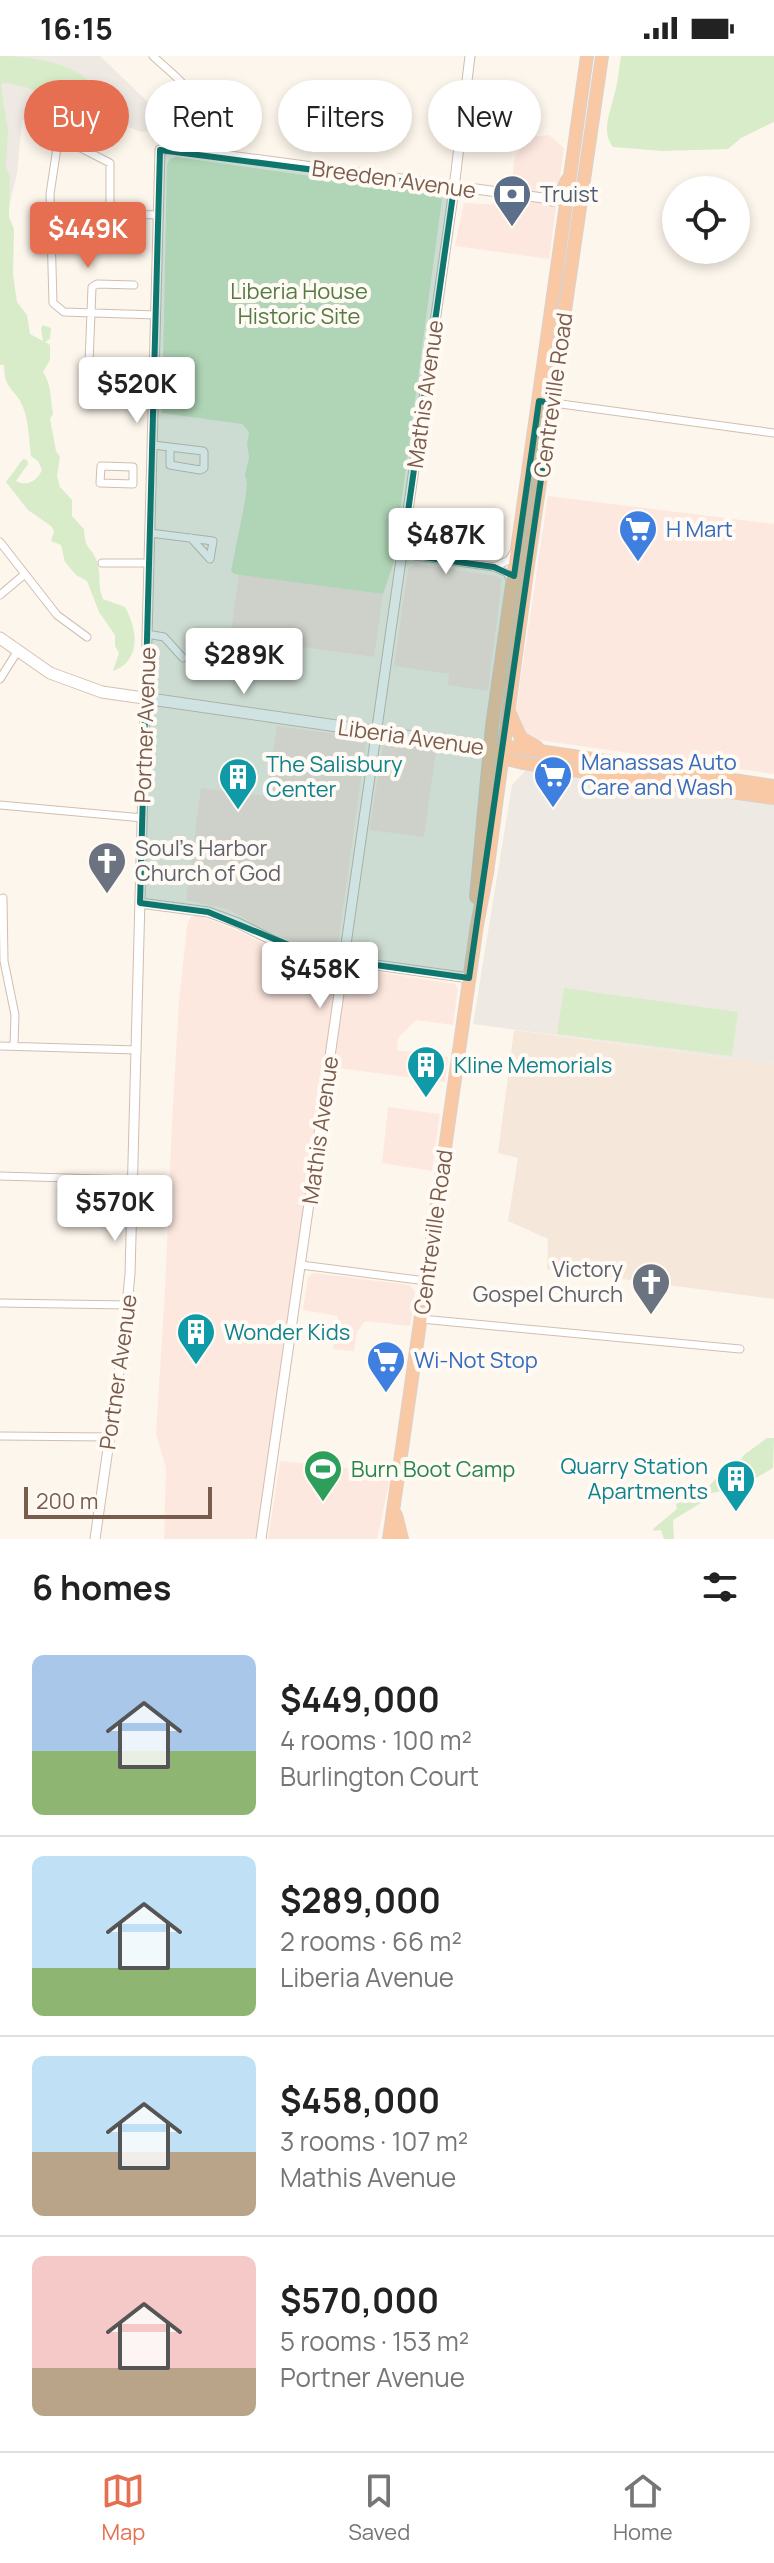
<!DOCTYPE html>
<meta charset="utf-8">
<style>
body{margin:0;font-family:Manrope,sans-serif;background:#f2f2f2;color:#222;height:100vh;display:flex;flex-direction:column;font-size:30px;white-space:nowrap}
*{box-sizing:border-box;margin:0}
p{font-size:26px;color:#767676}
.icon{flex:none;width:44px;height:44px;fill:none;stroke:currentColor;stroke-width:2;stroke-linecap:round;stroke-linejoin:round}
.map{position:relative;height:1483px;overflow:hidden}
.drawer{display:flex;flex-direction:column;background:#fff;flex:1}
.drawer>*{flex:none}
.hud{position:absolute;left:24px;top:24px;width:726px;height:72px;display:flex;gap:16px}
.tools{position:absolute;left:662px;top:120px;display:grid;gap:16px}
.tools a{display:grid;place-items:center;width:88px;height:88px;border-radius:50%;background:#fff;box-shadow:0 4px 12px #0003;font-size:40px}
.scale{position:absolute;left:24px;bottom:20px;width:188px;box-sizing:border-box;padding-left:8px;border:4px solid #7a5c4d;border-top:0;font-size:22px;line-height:28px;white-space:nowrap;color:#7a5c4d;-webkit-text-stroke:6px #fffaf3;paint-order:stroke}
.price{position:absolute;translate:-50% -68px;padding:0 18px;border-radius:8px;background:#fff;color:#222;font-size:26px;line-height:52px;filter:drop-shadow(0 2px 4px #0008)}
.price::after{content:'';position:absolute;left:50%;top:48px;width:24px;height:18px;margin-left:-12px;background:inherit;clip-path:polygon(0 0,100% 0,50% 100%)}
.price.on{background:#e76f51;color:#fff}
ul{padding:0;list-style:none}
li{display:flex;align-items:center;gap:24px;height:200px;padding:0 32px}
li+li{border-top:2px solid #e0e0e0}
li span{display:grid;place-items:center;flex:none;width:224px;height:160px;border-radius:12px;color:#555}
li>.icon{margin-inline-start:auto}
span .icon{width:96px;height:96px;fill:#fffc;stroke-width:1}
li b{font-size:34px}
h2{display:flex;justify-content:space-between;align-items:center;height:96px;padding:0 32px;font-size:34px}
.tag{padding:0 28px;border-radius:36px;background:#fff;box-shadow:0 4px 12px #0003;font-size:28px;line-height:72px}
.tag.on{background:#e76f51;color:#fff}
.status{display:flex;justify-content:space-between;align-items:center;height:56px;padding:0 40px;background:#fff;direction:ltr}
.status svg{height:22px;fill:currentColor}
.tab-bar{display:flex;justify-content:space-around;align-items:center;height:112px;border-top:2px solid #e0e0e0;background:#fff;font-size:22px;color:#767676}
.tab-bar a{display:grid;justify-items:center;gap:4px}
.tab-bar .on{color:#e76f51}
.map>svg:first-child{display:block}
</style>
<div class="status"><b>16:15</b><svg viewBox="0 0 49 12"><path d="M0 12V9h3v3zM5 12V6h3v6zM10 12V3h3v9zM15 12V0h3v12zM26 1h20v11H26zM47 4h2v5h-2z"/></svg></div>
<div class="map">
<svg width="774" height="1483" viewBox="0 0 774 1483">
<rect width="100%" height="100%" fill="#fdf6ec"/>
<path fill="#f5e8da" d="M514,974L774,1008V1243L547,1213L548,1183L508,1165L518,1102L498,1097Z"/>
<path fill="#fde8e0" d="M549,79L564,92L549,203L455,190L464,147L509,149L515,100L532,81Z
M548,440L774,468V718L532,683L525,679L515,661Z
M416,454L476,463L471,498L414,489L412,484Z
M415,508L497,520L502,523L488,635L448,629L449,618L394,610L408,513Z
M239,518L383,538L374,601L230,581Z
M277,670L361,681L366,687L338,889L331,895L297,888L255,870L243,861L226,853L186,844L201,732L266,740Z
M390,687L436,694L424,781L369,774L383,691Z
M198,859L240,876L298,904L455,928L458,933L453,969L416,964L398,982L397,994L448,1001L445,1026L322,1010L274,1373L256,1483H164L166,1412L156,1378L165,1234L172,1066L179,945L187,869L191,861Z
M388,1051L440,1058L432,1115L382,1107Z
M314,1217L410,1229L415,1236L410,1270L365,1265L357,1276L354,1295L333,1293L338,1260L303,1254L308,1221Z
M280,1405L387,1416L391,1419L377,1483H268Z"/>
<path fill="#efe9e4" d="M0,0H100L149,47L164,73L141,76L58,43L22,65L17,117L0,189Z
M526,714L774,747V1008L473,968L512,729Z"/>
<path fill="#d8ecc9" d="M0,0C28,0 87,7 98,38L93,50L85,54C59,43 32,30 3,27L1,30L8,75L6,111L10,121L9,161L14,173L13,219L17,246L27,259L30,278L43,285L41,272L43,269L51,272L50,283L45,286L50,289V304L43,316C52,329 50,343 53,358L50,363L56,395L60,401L57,420L60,431L72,444V460L84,473C85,494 89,488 96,503C102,516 97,531 103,543L125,551C138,574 141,605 113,615L119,597L115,590V579L99,556L87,525L76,519L65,506L61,489L51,485L54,475L51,470L28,454L6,426L23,403L27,404L28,408L16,425C27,431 37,425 42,414L38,405L31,400C29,385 29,368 24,354C17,332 4,336 4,309H0Z
M621,0H774V66L741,82L728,93L663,95L613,91C601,76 610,57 614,40C618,27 619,13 621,0Z
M176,101L432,137L442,143L393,509L383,538L234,518L231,515L245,445L247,427L245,419L249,401L247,388L249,376L242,368L162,357L167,108L170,103Z
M564,932L738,956L732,1000L557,978Z
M767,1382H774L773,1412L756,1422L751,1429L746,1428L734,1418L728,1420C731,1438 717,1435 707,1438L701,1447L673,1464L674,1483H664L661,1474L654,1475L653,1473L677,1453L676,1448L695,1435L708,1431L720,1418L733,1413L745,1398Z"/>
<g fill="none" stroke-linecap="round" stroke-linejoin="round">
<g stroke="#d1beb0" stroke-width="9">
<path id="minor" d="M153,0C166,13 192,30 194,49C196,63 191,80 190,94
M86,157L159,159
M110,158V107L65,84L58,85L50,138L53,247L64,256L156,259
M134,229L97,228L92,231L88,332L96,340H135
M539,345L774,377
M153,389L203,395L204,396V412L200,414L170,409V391
M101,410L133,411V428L100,427Z
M150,477L213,485L210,503
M191,482L210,503
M0,486L57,559L87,581
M402,498L494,511L507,517L512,526
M102,507H149
M494,511L509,504L514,496
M0,539L25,518
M147,578L164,581L183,602
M0,623L17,596
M0,749L143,762
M3,842L4,905L15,959L14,990
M0,990L137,994
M0,1120L133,1124
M301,1209L426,1225
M0,1247L128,1249
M421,1263L740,1293
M0,1380L109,1381"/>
</g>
<g stroke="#d1beb0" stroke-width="11">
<path id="tertiary" d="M140,847L208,856L238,867L284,890L318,901L469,922
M95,1483L124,1281L130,1218L160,94L171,92L580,147
M261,1483L453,140L470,0"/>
</g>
<g stroke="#d6c0b0" stroke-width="13">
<path id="secondary" d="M0,582L50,617L102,636L489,692"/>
</g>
<g stroke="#dad1cd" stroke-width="14">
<path id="trunk" d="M552,144L562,136L567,124
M510,658L521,682L537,691
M500,695L509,691L526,693L774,730
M502,695L507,703L523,707L774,742
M476,841L492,670L587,0
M396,1459L402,1483
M389,1483L477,869L487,817L527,516L602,0"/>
</g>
<use href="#minor" stroke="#fff" stroke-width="7"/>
<use href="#tertiary" stroke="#fff" stroke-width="9"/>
<use href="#secondary" stroke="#fff" stroke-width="11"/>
<use href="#trunk" stroke="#f9c8a4" stroke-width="12"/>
</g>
<path fill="#0f766e" fill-opacity="0.2" stroke="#0f766e" stroke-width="6" stroke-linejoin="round" d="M160,94L454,132L402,498L494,511L514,520L539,345L552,347L469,922L318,901L208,856L140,847Z"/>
<defs>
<g id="bank-pin" transform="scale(2)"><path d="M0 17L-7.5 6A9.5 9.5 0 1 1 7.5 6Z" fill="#5c6f8a" stroke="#fffaf3"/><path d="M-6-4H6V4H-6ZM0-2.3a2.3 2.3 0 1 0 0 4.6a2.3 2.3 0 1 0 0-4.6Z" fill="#fff"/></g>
<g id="supermarket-pin" transform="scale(2)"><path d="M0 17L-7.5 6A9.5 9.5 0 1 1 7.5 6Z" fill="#3f7fe0" stroke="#fffaf3"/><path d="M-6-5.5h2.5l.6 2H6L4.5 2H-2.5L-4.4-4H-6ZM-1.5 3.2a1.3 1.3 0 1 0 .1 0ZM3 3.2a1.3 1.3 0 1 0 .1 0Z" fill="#fff"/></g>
<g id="building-pin" transform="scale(2)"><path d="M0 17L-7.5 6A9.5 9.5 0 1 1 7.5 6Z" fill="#0f9aa8" stroke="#fffaf3"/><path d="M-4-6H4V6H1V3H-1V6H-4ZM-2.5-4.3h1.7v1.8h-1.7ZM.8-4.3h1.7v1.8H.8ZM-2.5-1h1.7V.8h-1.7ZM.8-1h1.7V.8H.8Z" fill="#fff"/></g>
<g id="church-pin" transform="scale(2)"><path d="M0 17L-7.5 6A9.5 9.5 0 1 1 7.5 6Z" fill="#6b7280" stroke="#fffaf3"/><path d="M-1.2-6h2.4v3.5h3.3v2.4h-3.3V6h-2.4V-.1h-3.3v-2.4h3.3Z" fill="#fff"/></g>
<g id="stadium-pin" transform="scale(2)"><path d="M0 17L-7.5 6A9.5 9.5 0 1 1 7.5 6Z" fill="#2e9e5b" stroke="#fffaf3"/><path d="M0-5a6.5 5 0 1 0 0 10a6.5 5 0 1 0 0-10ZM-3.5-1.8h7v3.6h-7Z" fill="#fff"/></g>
</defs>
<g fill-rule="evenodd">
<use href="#bank-pin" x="512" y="138"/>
<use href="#supermarket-pin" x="638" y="473"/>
<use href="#supermarket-pin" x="553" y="719"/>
<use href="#building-pin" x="238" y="721"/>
<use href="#church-pin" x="107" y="805"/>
<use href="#building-pin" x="426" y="1009"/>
<use href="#church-pin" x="651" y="1226"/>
<use href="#building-pin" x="196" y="1276"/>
<use href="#supermarket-pin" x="386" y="1304"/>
<use href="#stadium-pin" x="323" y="1413"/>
<use href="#building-pin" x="736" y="1423"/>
</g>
<g text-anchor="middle" stroke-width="8" stroke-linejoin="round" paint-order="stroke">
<g font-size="22" fill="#7a5c4d" stroke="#fffaf3">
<text transform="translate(394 123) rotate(8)" y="8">Breeden Avenue</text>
<text transform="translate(425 338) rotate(-82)" y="8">Mathis Avenue</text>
<text transform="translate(553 339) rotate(-82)" y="8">Centreville Road</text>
<text transform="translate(145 669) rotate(-88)" y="8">Portner Avenue</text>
<text transform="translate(411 681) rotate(8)" y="8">Liberia Avenue</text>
<text transform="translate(320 1074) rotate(-82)" y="8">Mathis Avenue</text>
<text transform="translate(433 1176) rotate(-82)" y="8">Centreville Road</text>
<text transform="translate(118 1316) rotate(-82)" y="8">Portner Avenue</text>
</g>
<g font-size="22" fill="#4e5e75" stroke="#fffaf3" text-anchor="start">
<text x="540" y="146">Truist</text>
</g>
<g font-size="22" fill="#537a41" stroke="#fffaf3">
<text x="299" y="243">Liberia House<tspan x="299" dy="25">Historic Site</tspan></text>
</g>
<g font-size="22" fill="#366cbe" stroke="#fffaf3" text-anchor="start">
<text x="666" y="481">H Mart</text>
<text x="581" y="714">Manassas Auto<tspan x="581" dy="25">Care and Wash</tspan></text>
<text x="414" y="1312">Wi-Not Stop</text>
</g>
<g font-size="22" fill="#0d838f" stroke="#fffaf3" text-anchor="start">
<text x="266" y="716">The Salisbury<tspan x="266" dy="25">Center</tspan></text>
<text x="454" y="1017">Kline Memorials</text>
<text x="224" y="1284">Wonder Kids</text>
<text x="708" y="1418" text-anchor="end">Quarry Station<tspan x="708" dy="25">Apartments</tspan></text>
</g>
<g font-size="22" fill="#5b616d" stroke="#fffaf3" text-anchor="start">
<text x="135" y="800">Soul's Harbor<tspan x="135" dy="25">Church of God</tspan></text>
<text x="623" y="1221" text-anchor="end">Victory<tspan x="623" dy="25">Gospel Church</tspan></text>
</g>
<g font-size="22" fill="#27864d" stroke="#fffaf3" text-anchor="start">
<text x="351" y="1421">Burn Boot Camp</text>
</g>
</g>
</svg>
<div class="tools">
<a><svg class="icon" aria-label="locate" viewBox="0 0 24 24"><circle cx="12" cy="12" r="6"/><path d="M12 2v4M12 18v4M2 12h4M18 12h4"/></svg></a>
</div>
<div class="scale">200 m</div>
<b class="price on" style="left:88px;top:214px">$449K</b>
<b class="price" style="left:137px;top:369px">$520K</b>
<b class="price" style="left:446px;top:520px">$487K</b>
<b class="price" style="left:244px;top:640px">$289K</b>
<b class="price" style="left:320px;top:954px">$458K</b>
<b class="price" style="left:115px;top:1187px">$570K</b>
<div class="hud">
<a class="tag on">Buy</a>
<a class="tag">Rent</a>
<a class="tag">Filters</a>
<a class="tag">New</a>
</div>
</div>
<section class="drawer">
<h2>6 homes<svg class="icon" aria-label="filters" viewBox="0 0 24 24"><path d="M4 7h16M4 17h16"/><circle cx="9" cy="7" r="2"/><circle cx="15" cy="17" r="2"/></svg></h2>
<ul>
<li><span style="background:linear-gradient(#a9c7e8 60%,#8fb573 0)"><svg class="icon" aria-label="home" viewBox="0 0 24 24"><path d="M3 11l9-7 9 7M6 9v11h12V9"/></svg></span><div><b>$449,000</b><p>4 rooms · 100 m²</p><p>Burlington Court</p></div></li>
<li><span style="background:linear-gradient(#bfe0f5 70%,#8fb573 0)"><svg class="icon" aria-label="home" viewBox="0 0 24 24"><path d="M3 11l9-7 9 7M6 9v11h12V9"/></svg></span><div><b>$289,000</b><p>2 rooms · 66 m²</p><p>Liberia Avenue</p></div></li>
<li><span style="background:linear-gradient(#bfe0f5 60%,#b9a48a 0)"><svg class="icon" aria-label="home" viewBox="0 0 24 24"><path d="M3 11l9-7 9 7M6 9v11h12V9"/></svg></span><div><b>$458,000</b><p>3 rooms · 107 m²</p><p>Mathis Avenue</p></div></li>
<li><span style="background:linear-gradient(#f6c9c9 70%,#b9a48a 0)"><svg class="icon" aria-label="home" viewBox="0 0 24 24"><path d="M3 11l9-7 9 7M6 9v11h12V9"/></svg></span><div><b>$570,000</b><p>5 rooms · 153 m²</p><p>Portner Avenue</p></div></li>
</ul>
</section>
<nav class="tab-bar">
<a class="on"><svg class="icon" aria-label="map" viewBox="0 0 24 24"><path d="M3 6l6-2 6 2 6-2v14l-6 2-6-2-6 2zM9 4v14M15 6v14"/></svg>Map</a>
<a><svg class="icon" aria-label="saved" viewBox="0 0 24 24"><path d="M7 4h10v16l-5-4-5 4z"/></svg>Saved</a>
<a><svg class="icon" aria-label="home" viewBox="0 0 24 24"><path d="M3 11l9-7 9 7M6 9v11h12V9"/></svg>Home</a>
</nav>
